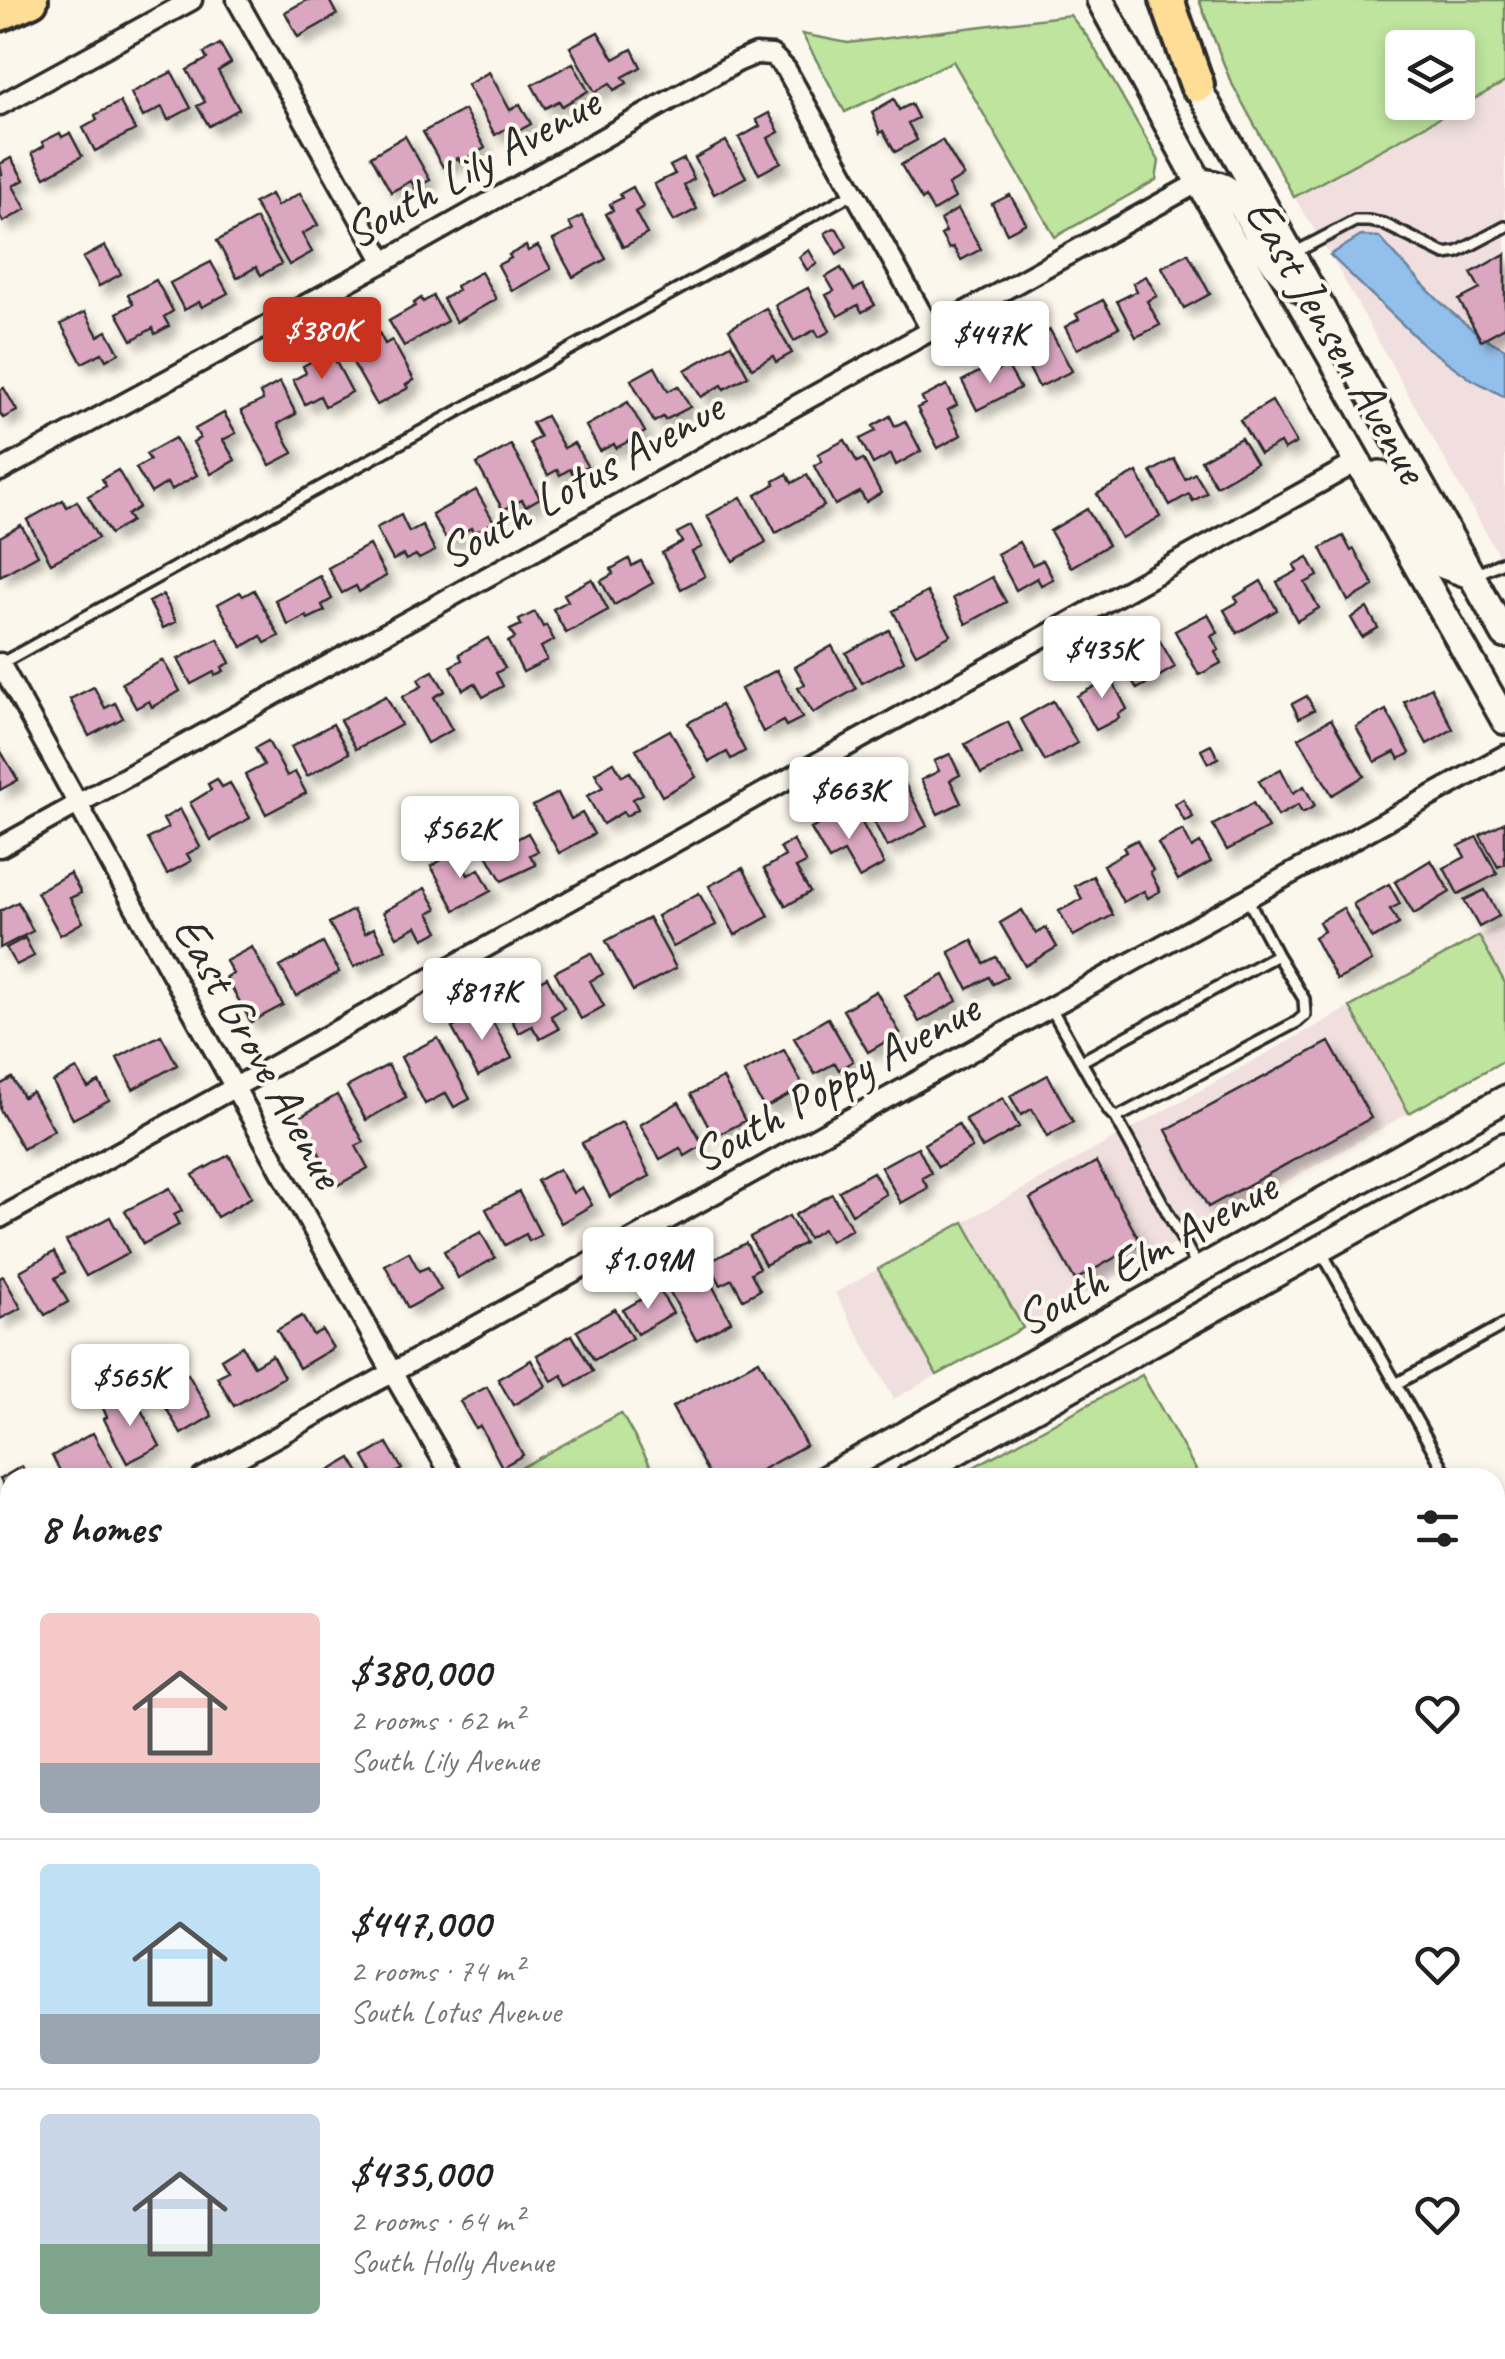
<!DOCTYPE html>
<meta charset="utf-8">
<style>
body{margin:0;font-family:Caveat,sans-serif;background:#f6f6f6;color:#222;height:100vh;display:flex;flex-direction:column;font-size:38px;white-space:nowrap}
*{box-sizing:border-box;margin:0}
p{font-size:32px;color:#767676}
.icon{flex:none;width:55px;height:55px;fill:none;stroke:currentColor;stroke-width:2;stroke-linecap:round;stroke-linejoin:round}
.map{position:relative;flex:1;overflow:hidden}
.sheet{position:absolute;left:0px;top:1468px;width:1505px;height:892px;display:flex;flex-direction:column;background:#fff;border-radius:30px 30px 0 0;box-shadow:0 5px 15px #0003}
.sheet>*{flex:none}
.controls{position:absolute;left:1385px;top:30px;display:grid;gap:20px}
.controls a{display:grid;place-items:center;width:90px;height:90px;border-radius:10px;background:#fff;box-shadow:0 5px 15px #0003;font-size:50px}
.price{position:absolute;translate:-50% -85px;padding:0 22px;border-radius:10px;background:#fff;color:#222;font-size:32px;line-height:65px;filter:drop-shadow(0 2px 5px #0008)}
.price::after{content:'';position:absolute;left:50%;top:60px;width:30px;height:22px;margin-left:-15px;background:inherit;clip-path:polygon(0 0,100% 0,50% 100%)}
.price.selected{background:#c8321e;color:#fff}
ul{padding:0;list-style:none}
li{display:flex;align-items:center;gap:30px;height:250px;padding:0 40px}
li+li{border-top:2px solid #e0e0e0}
li span{display:grid;place-items:center;flex:none;width:280px;height:200px;border-radius:10px;color:#555}
li>.icon{margin-inline-start:auto}
span .icon{width:120px;height:120px;fill:#fffc;stroke-width:1}
li b{font-size:42px}
h2{display:flex;justify-content:space-between;align-items:center;height:120px;padding:0 40px;font-size:42px}
.map>svg:first-child{display:block}
</style>
<div class="map">
<svg width="1505" height="2359" viewBox="0 0 1505 2359">
<defs>
<filter id="shadow"><feDropShadow dx="8" dy="8" stdDeviation="5" flood-color="#0004"/></filter>
</defs>
<rect width="100%" height="100%" fill="#fbf7ec"/>
<filter id="ink" filterUnits="userSpaceOnUse"><feTurbulence type="fractalNoise" baseFrequency=".01" numOctaves="2"/><feDisplacementMap in="SourceGraphic" scale="20" xChannelSelector="R" yChannelSelector="G"/><feConvolveMatrix kernelMatrix="1 2 1 2 8 2 1 2 1" color-interpolation-filters="sRGB"/></filter>
<g filter="url(#ink)">
<path fill="#f1dfdf" d="M1505,82V349L1489,341L1463,322L1430,292L1330,255L1425,346L1468,377L1505,397V567L1330,255L1294,197Z
M1505,921V983L1479,936Z
M1350,1007L1409,1113L1023,1328L964,1222Z
M878,1269L937,1375L894,1399L835,1293Z
M1505,1485V1877L1495,1883V1490Z
M10,1753V1890L0,1896V1759Z"/>
<path fill="#bee49e" stroke="#748864" stroke-width="2.5" fill-rule="evenodd" d="M1199,0H1505V82L1294,197L1230,80ZM1402,48H1458V102H1402Z
M1070,15L1089,39L1159,161L1156,180L1055,237L953,61L845,112L802,34L848,43Z
M1479,936L1505,983V1060L1409,1113L1350,1007Z
M964,1222L1023,1328L937,1375L878,1269Z
M1142,1375L1200,1477H977L972,1468Z
M621,1413L657,1477H504Z
M1495,2001L1505,2019V2122L1495,2127Z
M10,2003V2311L0,2317V2008Z
M651,2350H1095L1079,2359H634Z"/>
<path fill="#93bfec" stroke="#69849f" stroke-width="2.5" d="M1361,236L1379,237C1417,278 1454,324 1505,349V397L1468,377L1425,346L1330,255Z
M1505,2122V2359H1079L1095,2350H1495V2127Z"/>
<path fill="#dba6c0" stroke="#2b2b2b" stroke-width="2.5" filter="url(#shadow)" d="M307,0H329L337,15L298,37L285,12Z
M598,32L614,59L632,49L641,67L623,77L627,83L614,90L610,83L595,92L570,47Z
M220,44L231,63L218,71L239,109L209,126L197,106L205,102L187,70L207,59L204,53Z
M573,63L588,91L562,106L559,101L545,108L532,85Z
M172,72L191,108L168,120L162,107L143,117L131,93Z
M489,72L510,110L520,104L531,124L518,131L514,124L495,135L467,85Z
M894,99L899,110L911,104L918,118L908,123L917,140L895,152L883,131L880,133L872,112Z
M120,102L135,130L95,151L83,128L97,120L95,115Z
M464,110L485,148L460,162L458,158L443,167L423,132Z
M769,113L779,132L768,138L781,162L759,174L739,138L760,126L756,120Z
M60,133L62,137L70,133L82,156L45,177L32,153L44,146L42,142Z
M405,136L430,180L415,188L411,181L391,192L371,156Z
M942,140L964,176L948,185L955,198L933,211L925,197L922,200L901,165Z
M726,141L746,177L714,194L695,158Z
M11,158L24,180L13,186L26,209L3,222L0,216V175L2,174L0,164Z
M684,159L694,179L684,185L697,209L674,221L654,184L675,174L670,166Z
M633,187L643,207L635,212L647,234L623,247L606,214L613,210L610,204L622,198L620,194Z
M300,193L318,225L302,234L312,252L289,265L254,203L271,194L277,206Z
M1010,195L1026,223L1007,233L992,204Z
M958,209L981,249L961,260L953,247L949,249L941,235L946,232L940,220Z
M582,216L606,259L573,277L553,240L573,230L569,223Z
M256,219L281,264L261,275L256,267L237,278L217,241Z
M834,228L837,229L847,247L837,254L825,233Z
M105,246L121,274L99,286L83,258Z
M526,246L528,251L538,246L551,269L512,291L498,265L511,258L509,255Z
M809,250L817,264L807,270L799,257Z
M1188,253L1210,294L1184,308L1162,267Z
M1505,254V327L1481,340L1459,300L1480,289L1471,273Z
M211,262L228,293L202,307L199,302L184,310L170,283Z
M841,268L854,290L863,285L875,305L862,312L858,305L838,316L826,295L834,291L826,277Z
M481,272L496,299L456,322L443,299L458,290L456,286Z
M1146,276L1157,296L1147,301L1160,325L1136,337L1117,301L1137,291L1133,283Z
M156,280L173,311L164,317L169,326L155,334L153,328L132,340L117,313L133,304L128,295Z
M808,288L830,331L819,337L815,330L794,341L775,305Z
M433,296L447,321L404,346L389,321L415,306L414,303L421,298L423,302Z
M1103,300L1119,327L1077,349L1065,327L1079,319L1076,314Z
M766,308L792,353L776,362L773,356L752,368L729,329Z
M85,312L98,336L107,331L119,353L106,360L102,353L82,363L61,324Z
M376,327L385,344L392,340L414,380L406,385L408,388L377,405L343,345Z
M1050,330L1072,371L1039,387L1018,347Z
M731,344L748,376L724,389L722,385L701,397L685,370Z
M320,357L324,364L334,358L352,392L325,406L320,396L305,404L293,380L306,373L303,366Z
M994,364L998,370L1007,365L1020,388L977,410L962,381Z
M655,367L668,391L678,386L690,407L665,420L663,417L654,422L631,380Z
M280,382L296,414L278,424L293,453L270,465L241,411L263,400L260,393Z
M947,385L957,405L948,410L961,435L938,448L917,408L925,404L922,398Z
M4,388L17,411L3,418L0,413V390Z
M1272,401L1296,443L1284,450L1280,443L1260,454L1240,420Z
M628,402L645,432L616,448L614,444L600,451L586,426Z
M224,413L236,433L223,440L235,460L211,474L193,442L200,438L195,429Z
M546,416L564,448L574,443L587,466L573,474L570,469L560,475L557,470L548,475L530,443L540,437L532,423Z
M890,416L895,426L905,421L921,451L896,465L891,454L873,464L860,439L876,431L873,426Z
M175,438L197,475L171,490L167,483L151,493L136,468L150,460L146,454Z
M1241,438L1256,463L1216,486L1201,460Z
M845,440L857,462L863,459L881,493L866,502L860,492L835,505L814,466L822,461L818,454Z
M511,445L540,498L526,506L522,500L503,510L477,464Z
M1174,459L1185,479L1195,473L1207,493L1193,501L1189,494L1170,505L1151,472Z
M118,470L139,507L127,515L131,521L110,534L88,496L106,486L102,479Z
M1137,472L1160,517L1121,538L1097,494Z
M787,474L792,483L807,475L824,506L776,533L756,495L775,484L774,481Z
M476,490L494,522L474,533L471,528L448,542L432,515Z
M741,497L766,542L733,561L707,516Z
M63,500L67,507L77,501L98,538L51,563L27,520Z
M1087,509L1108,545L1071,567L1050,531Z
M401,515L409,532L422,525L435,551L419,559L416,555L406,560L403,555L393,560L376,528Z
M21,525L38,555L0,576V537Z
M691,526L702,547L692,552L705,576L681,589L662,553L682,542L677,533Z
M1343,536L1351,551L1354,549L1374,586L1348,601L1321,548Z
M1019,542L1032,565L1043,560L1053,579L1041,585L1037,578L1016,590L997,554Z
M369,545L386,576L359,592L356,586L342,593L328,568Z
M1308,557L1318,576L1305,583L1319,608L1297,621L1277,582L1297,571L1294,565Z
M629,559L632,566L641,561L653,583L614,605L601,581L613,574L611,569Z
M320,576L332,599L322,605L325,611L308,619L306,616L288,625L275,600Z
M992,577L1006,602L966,624L953,598Z
M592,579L608,610L566,633L553,609L568,601L564,594Z
M1261,581L1277,610L1237,633L1224,610L1238,602L1235,597Z
M254,590L279,636L265,643L261,636L242,647L218,604L240,592L243,596Z
M927,592L951,635L916,654L893,611Z
M163,595L176,622L163,628L149,602Z
M1367,608L1378,628L1362,637L1351,618Z
M535,612L543,627L546,625L554,640L541,647L547,660L523,672L508,642L515,638L510,630L521,625L519,620Z
M1208,614L1218,633L1211,636L1219,650L1215,652L1221,663L1199,675L1175,631Z
M889,630L904,661L862,683L846,653Z
M488,638L505,668L496,673L503,686L483,697L475,683L463,690L451,666L462,660L459,654Z
M218,639L230,663L222,667L224,671L215,675L214,672L191,684L178,659Z
M1160,641L1175,667L1137,689L1122,663Z
M832,646L856,689L813,713L798,688L805,684L795,667Z
M163,660L180,691L152,707L149,701L136,708L122,683Z
M1105,667L1127,709L1118,714L1119,718L1096,730L1077,696L1097,685L1091,675Z
M777,670L802,718L786,726L783,721L763,732L741,689Z
M433,671L445,691L434,697L452,730L427,743L402,697L422,686L418,679Z
M94,687L105,708L115,703L123,718L89,736L70,699Z
M1431,687L1453,729L1427,744L1404,702Z
M386,696L401,725L356,749L340,720Z
M1307,696L1314,710L1299,718L1292,704Z
M1053,701L1077,743L1045,761L1021,719Z
M721,705L745,751L731,759L727,752L709,762L688,723Z
M1386,710L1410,753L1399,759L1395,752L1375,762L1356,727Z
M1331,719L1364,776L1332,795L1299,738Z
M1008,722L1023,753L981,774L965,744Z
M333,724L349,753L307,776L291,747Z
M670,730L696,777L662,796L636,749Z
M268,741L287,776L295,772L306,793L266,814L245,775L264,765L255,748Z
M1211,745L1218,758L1208,763L1201,750Z
M0,750L18,780L0,790Z
M950,754L960,775L950,780L961,803L938,814L921,780L939,771L934,761Z
M614,762L622,776L630,772L643,794L633,799L638,809L626,816L623,812L603,824L587,796L603,787L595,773Z
M1281,769L1293,793L1304,786L1315,806L1302,813L1298,805L1278,816L1259,781Z
M217,779L222,787L230,783L250,818L211,840L190,803L211,790L208,784Z
M903,780L927,826L887,847L863,800Z
M558,793L571,819L582,813L594,834L559,853L533,806Z
M1183,799L1193,817L1185,822L1175,804Z
M1253,803L1268,828L1227,850L1213,825Z
M853,806L884,864L859,878L844,852L829,860L811,829Z
M180,809L200,847L187,854L191,861L167,874L148,839L168,828L163,819Z
M1505,822V864L1498,867L1480,835Z
M1183,830L1192,848L1200,843L1211,862L1178,880L1158,843Z
M528,833L538,851L530,855L536,865L502,881L487,855Z
M1477,837L1497,874L1458,894L1444,868L1465,857L1459,846Z
M793,840L806,863L796,868L810,892L786,906L764,869L785,856L780,848Z
M1137,840L1153,870L1150,872L1160,891L1148,898L1144,891L1123,902L1103,865L1126,852L1123,847Z
M456,852L468,875L479,869L491,891L455,910L431,866Z
M1431,860L1450,892L1414,914L1395,882Z
M743,868L769,916L735,935L709,886Z
M70,873L81,893L70,898L83,922L60,935L37,892Z
M1093,876L1113,915L1073,936L1059,911L1082,899L1075,886Z
M1389,884L1400,904L1390,909L1399,924L1372,939L1353,904Z
M425,888L437,909L429,913L439,931L424,939L417,926L397,937L383,912Z
M1485,890L1499,916L1479,927L1464,900Z
M699,893L716,925L673,947L657,916Z
M18,902L33,931L0,948V911Z
M1343,908L1372,961L1337,980L1314,937L1324,931L1319,922Z
M353,910L365,933L374,928L386,950L354,967L329,923Z
M1022,910L1036,934L1046,928L1057,947L1025,966L1000,923Z
M649,918L676,968L633,991L606,941Z
M25,938L34,956L16,965L6,948Z
M972,940L984,963L996,957L1007,977L993,984L989,977L968,989L949,952Z
M323,943L339,972L296,996L280,967Z
M252,947L283,1005L251,1022L226,977L233,974L226,961Z
M591,953L603,974L590,981L604,1006L581,1019L555,972Z
M944,975L957,1001L919,1022L905,996Z
M547,977L564,1008L551,1016L559,1029L540,1039L532,1026L519,1033L502,1003Z
M876,991L900,1033L868,1052L843,1010Z
M486,1009L512,1058L478,1076L452,1028Z
M828,1018L853,1061L839,1070L835,1063L815,1074L794,1038Z
M161,1035L177,1065L133,1089L117,1058Z
M438,1038L470,1099L454,1107L446,1093L425,1104L401,1057Z
M1329,1042L1371,1118L1208,1207L1166,1130Z
M784,1050L804,1087L764,1108L744,1072Z
M388,1065L406,1097L366,1120L347,1087Z
M77,1069L88,1088L99,1082L109,1100L73,1119L53,1082Z
M1048,1075L1073,1122L1047,1137L1032,1109L1021,1115L1010,1096Z
M12,1078L23,1097L32,1092L54,1130L23,1149L0,1110V1085Z
M723,1078L745,1121L714,1137L691,1094Z
M337,1095L364,1142L356,1146L368,1168L338,1185L298,1118Z
M1003,1098L1019,1127L982,1148L965,1119Z
M679,1102L703,1145L685,1156L680,1148L660,1159L640,1125Z
M622,1122L650,1176L610,1197L582,1143Z
M958,1124L972,1148L938,1167L924,1144Z
M918,1147L931,1173L922,1178L928,1188L901,1203L881,1167Z
M229,1155L252,1197L217,1217L193,1175Z
M1096,1162L1141,1243L1075,1280L1030,1199Z
M559,1169L573,1193L582,1187L592,1205L561,1223L537,1181Z
M873,1172L886,1194L852,1214L839,1191Z
M170,1188L182,1211L174,1215L179,1225L143,1244L125,1211Z
M519,1192L541,1235L529,1241L526,1234L505,1245L486,1209Z
M832,1194L852,1229L830,1241L823,1229L808,1238L795,1215Z
M789,1216L804,1243L765,1265L750,1237Z
M110,1217L129,1253L86,1276L66,1241Z
M481,1232L495,1258L458,1278L444,1251Z
M746,1243L759,1268L751,1273L760,1290L743,1299L732,1279L721,1285L709,1262Z
M54,1252L65,1272L55,1278L68,1302L45,1315L20,1271Z
M409,1252L419,1271L428,1267L441,1290L408,1308L385,1265Z
M700,1262L731,1321L696,1340L664,1281Z
M3,1276L21,1308L0,1319V1278Z
M659,1289L673,1313L637,1334L623,1310Z
M615,1309L632,1338L594,1360L577,1331Z
M302,1316L313,1335L322,1330L333,1348L299,1368L277,1330Z
M572,1335L593,1371L568,1386L562,1375L552,1381L537,1355Z
M242,1346L254,1366L272,1355L284,1377L234,1406L217,1377L228,1371L221,1359Z
M531,1360L546,1386L513,1405L498,1379Z
M759,1360L806,1445L747,1478H711L672,1407Z
M188,1374L212,1416L181,1434L157,1392Z
M487,1387L523,1455L502,1467L480,1426L475,1428L460,1401Z
M120,1396L124,1404L135,1398L160,1446L127,1463L104,1419L107,1417L102,1406Z
M93,1433L113,1469L98,1478H64L52,1456Z
M387,1443L402,1469L396,1473L399,1478H376L364,1457Z
M351,1458L363,1478H317Z
M22,1466L28,1478H10V1498L0,1479Z
M1505,1612V1730L1495,1709V1617Z
M0,1655L3,1661L10,1657V1688L0,1694Z
M10,1772V1825L0,1830V1777Z
M1495,1845L1505,1862V1866L1495,1872Z
M10,2334V2350H57L62,2359H0V2339Z
M80,2350H162L167,2359H85Z
M376,2350H419L423,2359H359Z
M461,2350H518L523,2359H446Z
M538,2350H600L601,2353L589,2359H542Z"/>
<g fill="none" stroke-linecap="round" stroke-linejoin="round">
<g stroke="#2b2b2b" stroke-width="16">
<path id="service" d="M1294,253L1355,221H1369L1384,224L1445,254L1458,252L1505,227
M1475,575L1505,561
M0,664L855,192
M1247,898L1277,955
M1051,1008L1109,1111L1116,1118L1198,1268
M1082,1061L1277,955L1304,999L1305,1015L1297,1022L1116,1118
M1321,1251L1396,1384L1505,1324
M1396,1384L1447,1475
M1495,1539L1505,1534
M1495,1800L1505,1807
M318,2350L323,2359"/>
</g>
<g stroke="#2b2b2b" stroke-width="25">
<path id="minor" d="M237,0L384,262
M0,105L192,0
M0,471L384,262L737,62L756,54L772,55L786,69L931,330
M0,663L392,1372L453,1478
M0,847L1199,182
M0,1218L1359,461
M202,1478L1505,755
M0,1590L10,1584
M266,2350L271,2359
M215,2359L220,2350"/>
</g>
<g stroke="#2b2b2b" stroke-width="32">
<path id="secondary" d="M1100,0L1199,182L1505,721
M1188,70L1505,635
M1199,182C1210,183 1221,184 1229,191C1237,197 1243,208 1248,217C1267,250 1276,278 1312,296
M1380,474L1389,480L1432,554L1445,566L1473,576
M827,1478L1505,1099
M909,1478L1505,1146
M0,1936L10,1931
M0,1983L10,1978"/>
</g>
<g stroke="#2b2b2b" stroke-width="40">
<path id="motorway" d="M1167,0L1197,85
M0,14L31,0"/>
</g>
<use href="#service" stroke="#fbf7ec" stroke-width="9"/>
<use href="#minor" stroke="#fbf7ec" stroke-width="18"/>
<use href="#secondary" stroke="#fbf7ec" stroke-width="25"/>
<use href="#motorway" stroke="#fedd96" stroke-width="32"/>
</g>
</g>
<g text-anchor="middle" stroke-width="8" stroke-linejoin="round" paint-order="stroke">
<g font-size="48" fill="#2b2b2b" stroke="#fbf7ec">
<text transform="translate(471 166) rotate(-29)" y="17">South Lily Avenue</text>
<text transform="translate(1338 340) rotate(60)" y="17">East Jensen Avenue</text>
<text transform="translate(580 479) rotate(-29)" y="17">South Lotus Avenue</text>
<text transform="translate(260 1051) rotate(61)" y="17">East Grove Avenue</text>
<text transform="translate(834 1081) rotate(-29)" y="17">South Poppy Avenue</text>
<text transform="translate(1145 1252) rotate(-29)" y="17">South Elm Avenue</text>
</g>
</g>
</svg>
<div class="controls">
<a><svg class="icon" aria-label="layers" viewBox="0 0 24 24"><path d="M12 4l9 5-9 5-9-5zM3 14l9 5 9-5"/></svg></a>
</div>
<b class="price selected" style="left:322px;top:382px">$380K</b>
<b class="price" style="left:990px;top:386px">$447K</b>
<b class="price" style="left:1102px;top:701px">$435K</b>
<b class="price" style="left:849px;top:842px">$663K</b>
<b class="price" style="left:460px;top:881px">$562K</b>
<b class="price" style="left:482px;top:1043px">$817K</b>
<b class="price" style="left:648px;top:1312px">$1.09M</b>
<b class="price" style="left:130px;top:1429px">$565K</b>
<section class="sheet">
<h2>8 homes<svg class="icon" aria-label="filters" viewBox="0 0 24 24"><path d="M4 7h16M4 17h16"/><circle cx="9" cy="7" r="2"/><circle cx="15" cy="17" r="2"/></svg></h2>
<ul>
<li><span style="background:linear-gradient(#f6c9c9 75%,#9aa5b1 0)"><svg class="icon" aria-label="home" viewBox="0 0 24 24"><path d="M3 11l9-7 9 7M6 9v11h12V9"/></svg></span><div><b>$380,000</b><p>2 rooms · 62 m²</p><p>South Lily Avenue</p></div><svg class="icon" aria-label="heart" viewBox="0 0 24 24"><path d="M12 20l-8-8c-3-5 5-10 8-4 3-6 11-1 8 4z"/></svg></li>
<li><span style="background:linear-gradient(#bfe0f5 75%,#9aa5b1 0)"><svg class="icon" aria-label="home" viewBox="0 0 24 24"><path d="M3 11l9-7 9 7M6 9v11h12V9"/></svg></span><div><b>$447,000</b><p>2 rooms · 74 m²</p><p>South Lotus Avenue</p></div><svg class="icon" aria-label="heart" viewBox="0 0 24 24"><path d="M12 20l-8-8c-3-5 5-10 8-4 3-6 11-1 8 4z"/></svg></li>
<li><span style="background:linear-gradient(#c9d6e8 65%,#7fa58c 0)"><svg class="icon" aria-label="home" viewBox="0 0 24 24"><path d="M3 11l9-7 9 7M6 9v11h12V9"/></svg></span><div><b>$435,000</b><p>2 rooms · 64 m²</p><p>South Holly Avenue</p></div><svg class="icon" aria-label="heart" viewBox="0 0 24 24"><path d="M12 20l-8-8c-3-5 5-10 8-4 3-6 11-1 8 4z"/></svg></li>
</ul>
</section>
</div>
